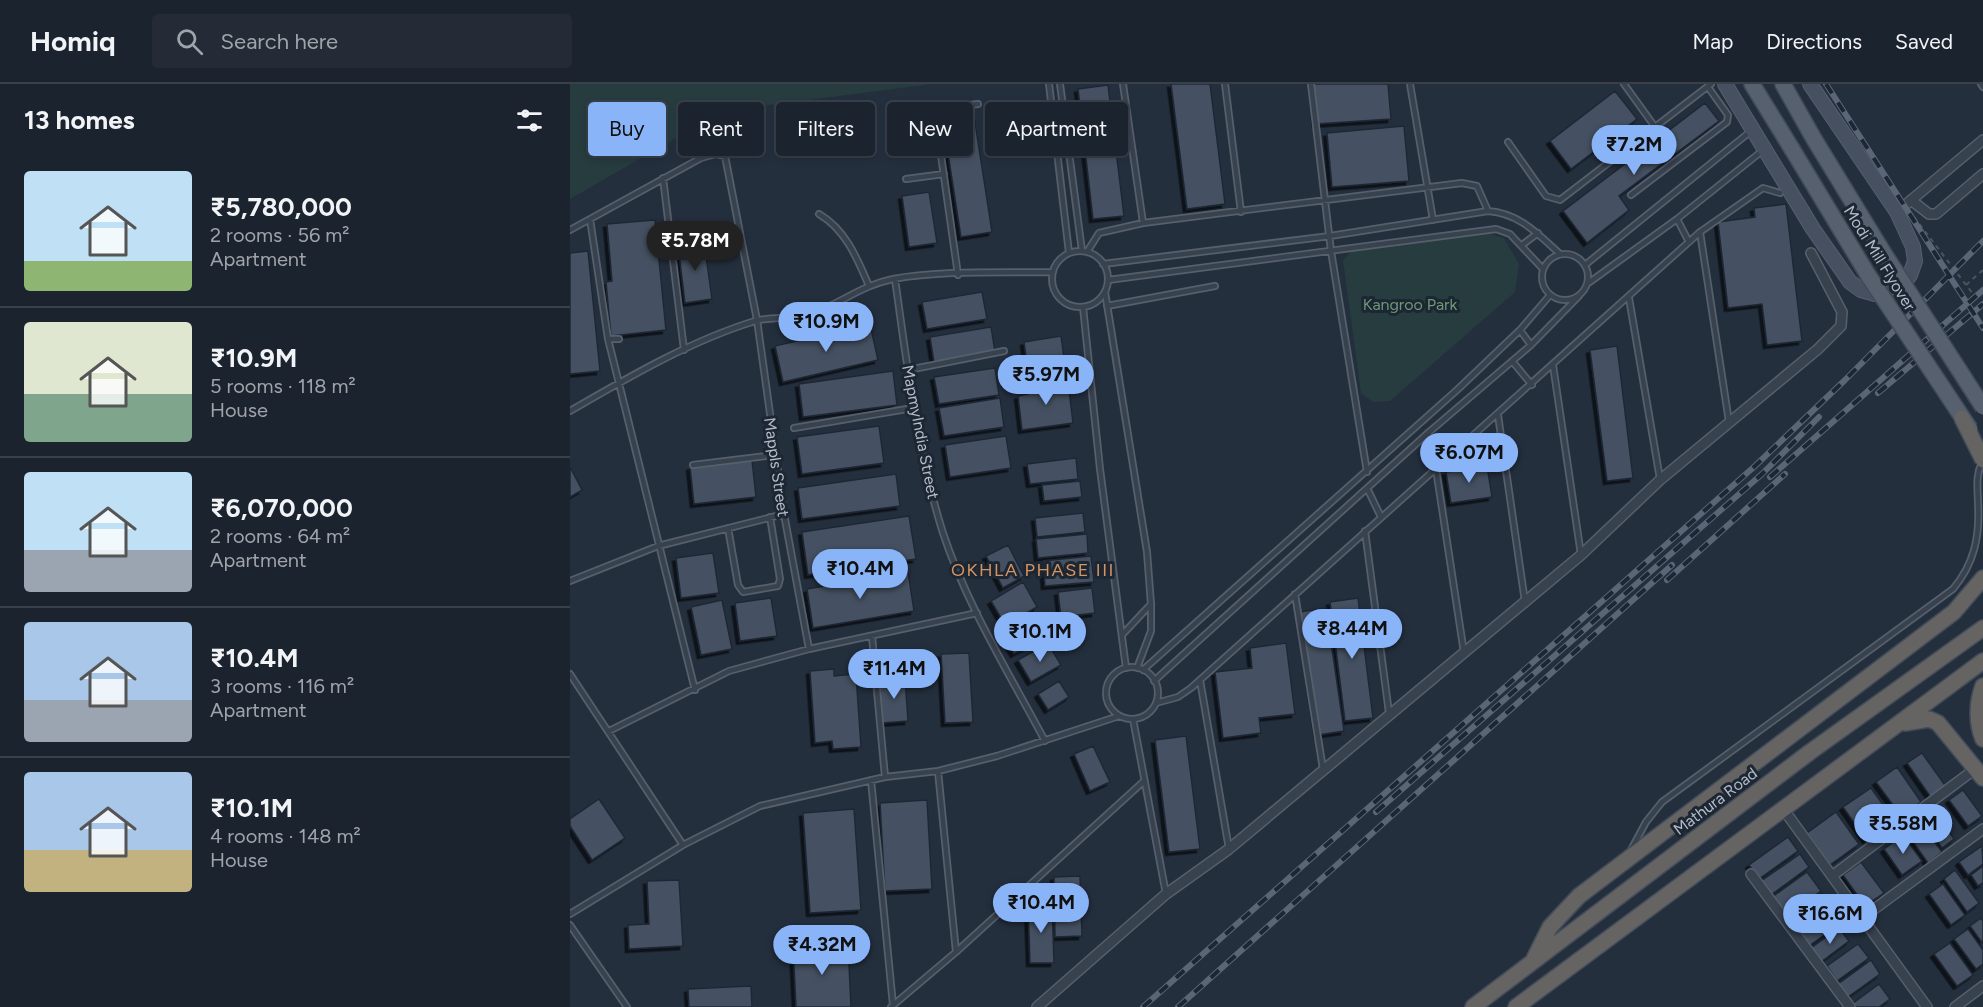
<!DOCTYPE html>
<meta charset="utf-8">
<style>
body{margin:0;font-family:Figtree,sans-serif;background:#242b36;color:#f1f3f6;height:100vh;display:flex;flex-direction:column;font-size:22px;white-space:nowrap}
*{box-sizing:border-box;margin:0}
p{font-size:20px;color:#a0a4aa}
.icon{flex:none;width:33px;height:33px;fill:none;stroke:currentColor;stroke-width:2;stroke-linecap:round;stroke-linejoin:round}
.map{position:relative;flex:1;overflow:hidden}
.drawer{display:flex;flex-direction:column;background:#1b232e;width:570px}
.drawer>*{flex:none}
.hud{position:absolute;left:18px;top:18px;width:570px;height:54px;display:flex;gap:12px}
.price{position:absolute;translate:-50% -51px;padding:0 14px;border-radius:21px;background:#8ab4f8;color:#111;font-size:20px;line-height:39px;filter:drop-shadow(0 2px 3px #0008)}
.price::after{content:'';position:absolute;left:50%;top:36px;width:18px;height:14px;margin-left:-9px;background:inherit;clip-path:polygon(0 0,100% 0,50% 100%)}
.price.active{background:#222;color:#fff}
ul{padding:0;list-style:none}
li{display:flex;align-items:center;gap:18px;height:150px;padding:0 24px}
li+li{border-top:2px solid #39404a}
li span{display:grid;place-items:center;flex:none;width:168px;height:120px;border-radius:6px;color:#555}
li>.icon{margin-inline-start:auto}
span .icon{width:72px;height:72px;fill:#fffc;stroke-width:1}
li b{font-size:26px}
h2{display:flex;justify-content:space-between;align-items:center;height:72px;padding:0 24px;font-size:26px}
.tag{padding:0 21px;border-radius:6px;background:#1b232e;box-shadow:0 3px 9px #0003,0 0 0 2px #39404a;font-size:21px;line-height:54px}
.tag.active{background:#8ab4f8;color:#111}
header{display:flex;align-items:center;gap:36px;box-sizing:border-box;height:84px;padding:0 30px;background:#1b232e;border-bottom:2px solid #39404a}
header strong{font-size:28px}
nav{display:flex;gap:33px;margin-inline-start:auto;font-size:21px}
.search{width:420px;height:54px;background:#242b36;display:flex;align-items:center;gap:15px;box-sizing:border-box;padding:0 21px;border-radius:6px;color:#a0a4aa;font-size:22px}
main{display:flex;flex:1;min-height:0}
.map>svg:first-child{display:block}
</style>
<header>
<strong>Homiq</strong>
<div class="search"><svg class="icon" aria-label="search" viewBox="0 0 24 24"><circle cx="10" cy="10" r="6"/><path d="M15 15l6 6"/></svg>Search here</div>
<nav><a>Map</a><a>Directions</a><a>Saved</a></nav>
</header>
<main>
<section class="drawer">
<h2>13 homes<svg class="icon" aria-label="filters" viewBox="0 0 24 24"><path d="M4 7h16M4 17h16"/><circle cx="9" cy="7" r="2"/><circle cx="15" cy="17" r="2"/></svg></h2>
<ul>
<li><span style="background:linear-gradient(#bfe0f5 75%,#8fb573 0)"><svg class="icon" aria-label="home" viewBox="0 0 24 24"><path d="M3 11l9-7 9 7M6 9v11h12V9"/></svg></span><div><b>₹5,780,000</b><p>2 rooms · 56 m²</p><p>Apartment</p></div></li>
<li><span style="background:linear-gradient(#dfe7d0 60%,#7fa58c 0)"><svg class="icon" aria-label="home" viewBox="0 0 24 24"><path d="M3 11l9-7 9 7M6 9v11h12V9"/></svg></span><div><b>₹10.9M</b><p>5 rooms · 118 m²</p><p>House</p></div></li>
<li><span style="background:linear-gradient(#bfe0f5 65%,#9aa5b1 0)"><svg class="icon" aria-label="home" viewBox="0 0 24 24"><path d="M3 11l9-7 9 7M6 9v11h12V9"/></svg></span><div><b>₹6,070,000</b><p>2 rooms · 64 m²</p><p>Apartment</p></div></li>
<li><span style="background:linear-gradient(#a9c7e8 65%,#9aa5b1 0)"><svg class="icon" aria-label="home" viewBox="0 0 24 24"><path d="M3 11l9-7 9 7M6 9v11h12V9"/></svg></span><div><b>₹10.4M</b><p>3 rooms · 116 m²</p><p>Apartment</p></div></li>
<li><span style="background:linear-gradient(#a9c7e8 65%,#c2b280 0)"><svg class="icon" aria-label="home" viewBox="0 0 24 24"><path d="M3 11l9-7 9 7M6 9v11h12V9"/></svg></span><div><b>₹10.1M</b><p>4 rooms · 148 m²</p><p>House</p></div></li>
</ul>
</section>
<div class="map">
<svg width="1413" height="923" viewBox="0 0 1413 923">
<defs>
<filter id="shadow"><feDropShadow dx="-3.5" dy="3.5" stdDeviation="0" flood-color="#0009"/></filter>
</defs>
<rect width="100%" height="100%" fill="#242f3e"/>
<path fill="#263c3f" d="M0,0H362L153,27L0,115Z
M917,149L934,154L949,180L945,208L820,317L803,318L791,309L773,176L784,165Z"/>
<path fill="#455162" stroke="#1f2835" stroke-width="1.5" filter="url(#shadow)" d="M601,0H640L655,120L617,125Z
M743,0H818L821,35L746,40Z
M538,1L554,132L523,135L508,5Z
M1045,7L1067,35L1001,85L980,57Z
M1135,19L1149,37L1049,112L1059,126L1017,159L993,127Z
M404,32L422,148L391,153L373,37Z
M834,42L839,97L762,103L757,49Z
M359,108L367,159L339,163L332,112Z
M1216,120L1232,257L1197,261L1192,220L1158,224L1148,138L1185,133L1184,124Z
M85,136L96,246L41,252L36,198L42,197L37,140Z
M134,158L142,215L115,219L108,161Z
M18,167L30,287L0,290V169Z
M412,208L417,235L357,245L352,218Z
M300,240L308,276L213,298L205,262Z
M421,243L425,268L364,278L360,253Z
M491,252L496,288L459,293L454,258Z
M1047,262L1063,394L1037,397L1020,266Z
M425,284L429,311L369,320L364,293Z
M323,287L327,321L233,333L229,300Z
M498,297L503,339L452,346L448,312L458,310L457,303Z
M430,314L434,343L374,352L369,324Z
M309,342L314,379L232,390L227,353Z
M436,352L441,384L380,393L375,361Z
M506,374L508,395L460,400L457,380Z
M182,376L186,413L124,420L120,383Z
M917,382L922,413L881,419L876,388Z
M0,383L12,406L0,413Z
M326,390L330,422L232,435L228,404Z
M510,397L512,413L474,417L472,401Z
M513,429L515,448L467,453L465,434Z
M339,432L346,475L238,491L232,448Z
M517,450L518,469L468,474L466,455Z
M438,461L454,492L433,504L416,472Z
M143,469L149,509L111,514L106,474Z
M521,472L524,498L475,502L473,477Z
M338,488L344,527L243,544L237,505Z
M453,498L467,523L435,541L421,517Z
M522,504L525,529L491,533L488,508Z
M201,514L207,552L170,557L165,519Z
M788,514L803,634L775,637L760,518Z
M152,516L162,565L131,571L121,523Z
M756,524L774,647L748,651L730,528Z
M466,529L479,550L444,570L432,548Z
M478,559L491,581L461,598L448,576Z
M716,559L725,630L689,634L691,649L653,654L645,588L682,584L680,564Z
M399,569L403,638L375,639L371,570Z
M264,585V592L286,590L291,663L263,665L262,657L245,659L240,587Z
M335,594L338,637L312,639L309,596Z
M489,597L499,613L478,626L468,610Z
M616,652L630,765L599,768L585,656Z
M523,662L540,698L520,707L504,670Z
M1352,669L1377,704L1362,715L1337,679Z
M1327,683L1351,718L1331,732L1306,698Z
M1301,704L1324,736L1296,756L1273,723Z
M1393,706L1412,732L1398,742L1379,716Z
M29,715L55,754L22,776L0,742V735Z
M357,716L362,805L315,807L310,719Z
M284,725L291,826L240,829L233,729Z
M1364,726L1384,755L1372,764L1351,735Z
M1266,728L1289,760L1260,781L1237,749Z
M1350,738L1372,768L1358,779L1336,748Z
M1333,751L1352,777L1332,791L1314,765Z
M1218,753L1228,767L1189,795L1179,781Z
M1412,762L1413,780L1398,791L1389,778Z
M1230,770L1239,783L1201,811L1191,797Z
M1291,778L1314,809L1295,822L1273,791Z
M1413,782V799L1408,802L1401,791Z
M1385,786L1409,819L1397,828L1374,795Z
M1237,788L1251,807L1216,832L1202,813Z
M510,792L512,852L485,853L484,793Z
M109,796L113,862L59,865L58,841L79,840L77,797Z
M1373,800L1395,831L1381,841L1359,810Z
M1252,809L1262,823L1228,847L1218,833Z
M482,820L484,879H460L458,821Z
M1266,823L1275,836L1239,862L1230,849Z
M1411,834L1413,837V860L1400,842Z
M1269,844L1279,857L1251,878L1241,864Z
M1398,845L1413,866V880L1406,885L1384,855Z
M278,859L281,923H226L223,862Z
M1380,859L1403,891L1387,902L1364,870Z
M1288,860L1299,874L1267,897L1257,882Z
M1301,876L1310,890L1278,913L1268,900Z
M1309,900L1320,915L1309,923H1284L1282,920Z
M181,902L182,923H119L118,905Z"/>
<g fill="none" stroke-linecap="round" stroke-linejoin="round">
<g stroke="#565f6c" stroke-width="8">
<path id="service" d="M479,0L499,169
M490,0L512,167
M553,0L573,139
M655,0L671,128
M741,0L761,167L797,388
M840,0L863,136
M1054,0L1085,43
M1411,0L1413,3
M938,58L976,112L990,116L1141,0
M93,94L114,266
M336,95L374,90
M1061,111L1157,38L1158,31L1138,3
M249,130C276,146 287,174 299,202
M20,135L38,255L125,606
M1107,135L1119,158
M0,146L131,74L146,70L155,72L187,236L214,430L239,565
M1130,148L1159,338
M952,161L968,149
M482 195a28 28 0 1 1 56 0a28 28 0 1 1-56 0Z
M517,168L529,149L573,139L892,99L907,102L918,127
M972 193a23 23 0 1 1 46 0a23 23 0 1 1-46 0Z
M533,180L760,152L918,127C949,129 968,150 990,170
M1015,181L1181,47
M388,191L367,43L369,30L377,24L408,20
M325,195C337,280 347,367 373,449C397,522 439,589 475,657
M538,196L926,145L940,150L973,185
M1017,200L1107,135L1192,67
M535,208L577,468L581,520V547L567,584
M1059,214L1090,395
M537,222L645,202
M513,223L530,385L556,584
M950,246L961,261
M38,255H49
M942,277L962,301
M983,281L1011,471
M338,286L434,267
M0,327C59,293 120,257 185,237C203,232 221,236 239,230C269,222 288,202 323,195C374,186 431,189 483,188
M928,331L955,518
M224,344L343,324
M858,349L866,385L894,569
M123,381L205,371
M797,404L811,433
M158,444L168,501L173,508L208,502L210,495L200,433
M795,447L819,629
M0,497L88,462L214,430
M725,510L753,685
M552,551L581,520
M302,552L315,693
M536 609a26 26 0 1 1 52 0a26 26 0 1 1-52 0Z
M573,586L887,306L950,246L980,211
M0,590L113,761
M630,596L659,765
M584,597L858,349L961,261L1009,212
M586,619L608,613L621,604L1130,148L1193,104L1210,109
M563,635L596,810
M39,647L159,587L239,565L407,529
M368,687L386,868
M301,696L323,921
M1061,766L1076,738L1092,718L1383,505C1404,480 1410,453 1408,420C1408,405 1405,393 1412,378
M0,830L113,761L190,722L315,693L368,687L427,672L549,632
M0,841L57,923
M321,923L386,868L573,698"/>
</g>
<g stroke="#565f6c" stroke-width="12">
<path id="minor" d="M1341,116L1359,130H1366L1413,90
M1327,128L1413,56
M1214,726L1357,923
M1181,790L1280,923
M1262,792L1405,685
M1292,834L1413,745
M467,923L596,810L659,765L1011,471L1090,396L1248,265L1271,242L1272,228L1241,169
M1385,923L1413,902"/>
</g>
<g stroke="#565f6c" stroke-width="16">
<path id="secondary" d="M1155,0L1243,145L1280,198L1291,206L1305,210L1319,209L1332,202L1340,191L1345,177L1343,163L1327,128L1240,0"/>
</g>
<g stroke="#414a57" stroke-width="18">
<path id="primary" d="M1182,0L1222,65
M1213,0L1244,55"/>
</g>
<g stroke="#434c59" stroke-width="18">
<path id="trunk" d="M1413,602C1407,618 1406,638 1413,655
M1335,639L1359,635L1368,639L1413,694
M964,875L980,843L1009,812L1384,528L1413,494
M903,923L1240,668L1413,544
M946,923L1413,577"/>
</g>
<path stroke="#44595c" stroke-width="2" stroke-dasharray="4.5 4.5" stroke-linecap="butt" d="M1344,133L1413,223
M1396,201L1413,186"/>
<use href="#service" stroke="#38414e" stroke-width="4.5"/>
<use href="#minor" stroke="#38414e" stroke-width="9"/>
<use href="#secondary" stroke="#465061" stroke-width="14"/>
<use href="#primary" stroke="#56606e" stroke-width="15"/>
<use href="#trunk" stroke="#656462" stroke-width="15"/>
<g stroke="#5a6575" stroke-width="6">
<path id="rail" d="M1256,0L1413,244
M1308,309L1413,220
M1200,393L1413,206
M1097,496L1215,390
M806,728L1192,390L1249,333
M573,923L1185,382L1275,296L1413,157
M608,923L1102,481"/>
</g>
<use href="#rail" stroke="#1d2633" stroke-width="4" stroke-dasharray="11" stroke-linecap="butt"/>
<g stroke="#414a57" stroke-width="18" stroke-linecap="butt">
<path id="primary-bridge" d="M1244,55L1313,168L1413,323
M1222,65L1298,191L1400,345"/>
</g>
<g stroke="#434c59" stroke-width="18" stroke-linecap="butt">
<path id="trunk-bridge" d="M1392,334L1413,376"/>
</g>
<use href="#primary-bridge" stroke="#56606e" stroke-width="15"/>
<use href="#trunk-bridge" stroke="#656462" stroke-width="15"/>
</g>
<g text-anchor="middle" stroke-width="6" stroke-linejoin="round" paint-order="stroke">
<g font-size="16" fill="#b4bcc9" stroke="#1d2633">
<text transform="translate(1310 174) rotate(58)" y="6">Modi Mill Flyover</text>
<text transform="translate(351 348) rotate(79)" y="6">MapmyIndia Street</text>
<text transform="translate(207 383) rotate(82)" y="6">Mappls Street</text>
<text transform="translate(1145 717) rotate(-37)" y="6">Mathura Road</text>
</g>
<g font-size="16" fill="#6b9a76" stroke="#1d2633">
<text x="840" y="226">Kangroo Park</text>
</g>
<g font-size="18" letter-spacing="1.5" fill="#d59563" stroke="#1d2633">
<text x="463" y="492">OKHLA PHASE III</text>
</g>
</g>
</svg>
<b class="price" style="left:1064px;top:92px">₹7.2M</b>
<b class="price active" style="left:125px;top:188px">₹5.78M</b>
<b class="price" style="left:256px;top:269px">₹10.9M</b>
<b class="price" style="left:476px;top:322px">₹5.97M</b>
<b class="price" style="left:899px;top:400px">₹6.07M</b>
<b class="price" style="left:290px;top:516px">₹10.4M</b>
<b class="price" style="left:782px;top:576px">₹8.44M</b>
<b class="price" style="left:470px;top:579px">₹10.1M</b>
<b class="price" style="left:324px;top:616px">₹11.4M</b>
<b class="price" style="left:1333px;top:771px">₹5.58M</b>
<b class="price" style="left:471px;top:850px">₹10.4M</b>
<b class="price" style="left:1260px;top:861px">₹16.6M</b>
<b class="price" style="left:252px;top:892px">₹4.32M</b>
<div class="hud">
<a class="tag active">Buy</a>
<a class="tag">Rent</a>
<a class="tag">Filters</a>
<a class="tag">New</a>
<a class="tag">Apartment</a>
</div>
</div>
</main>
